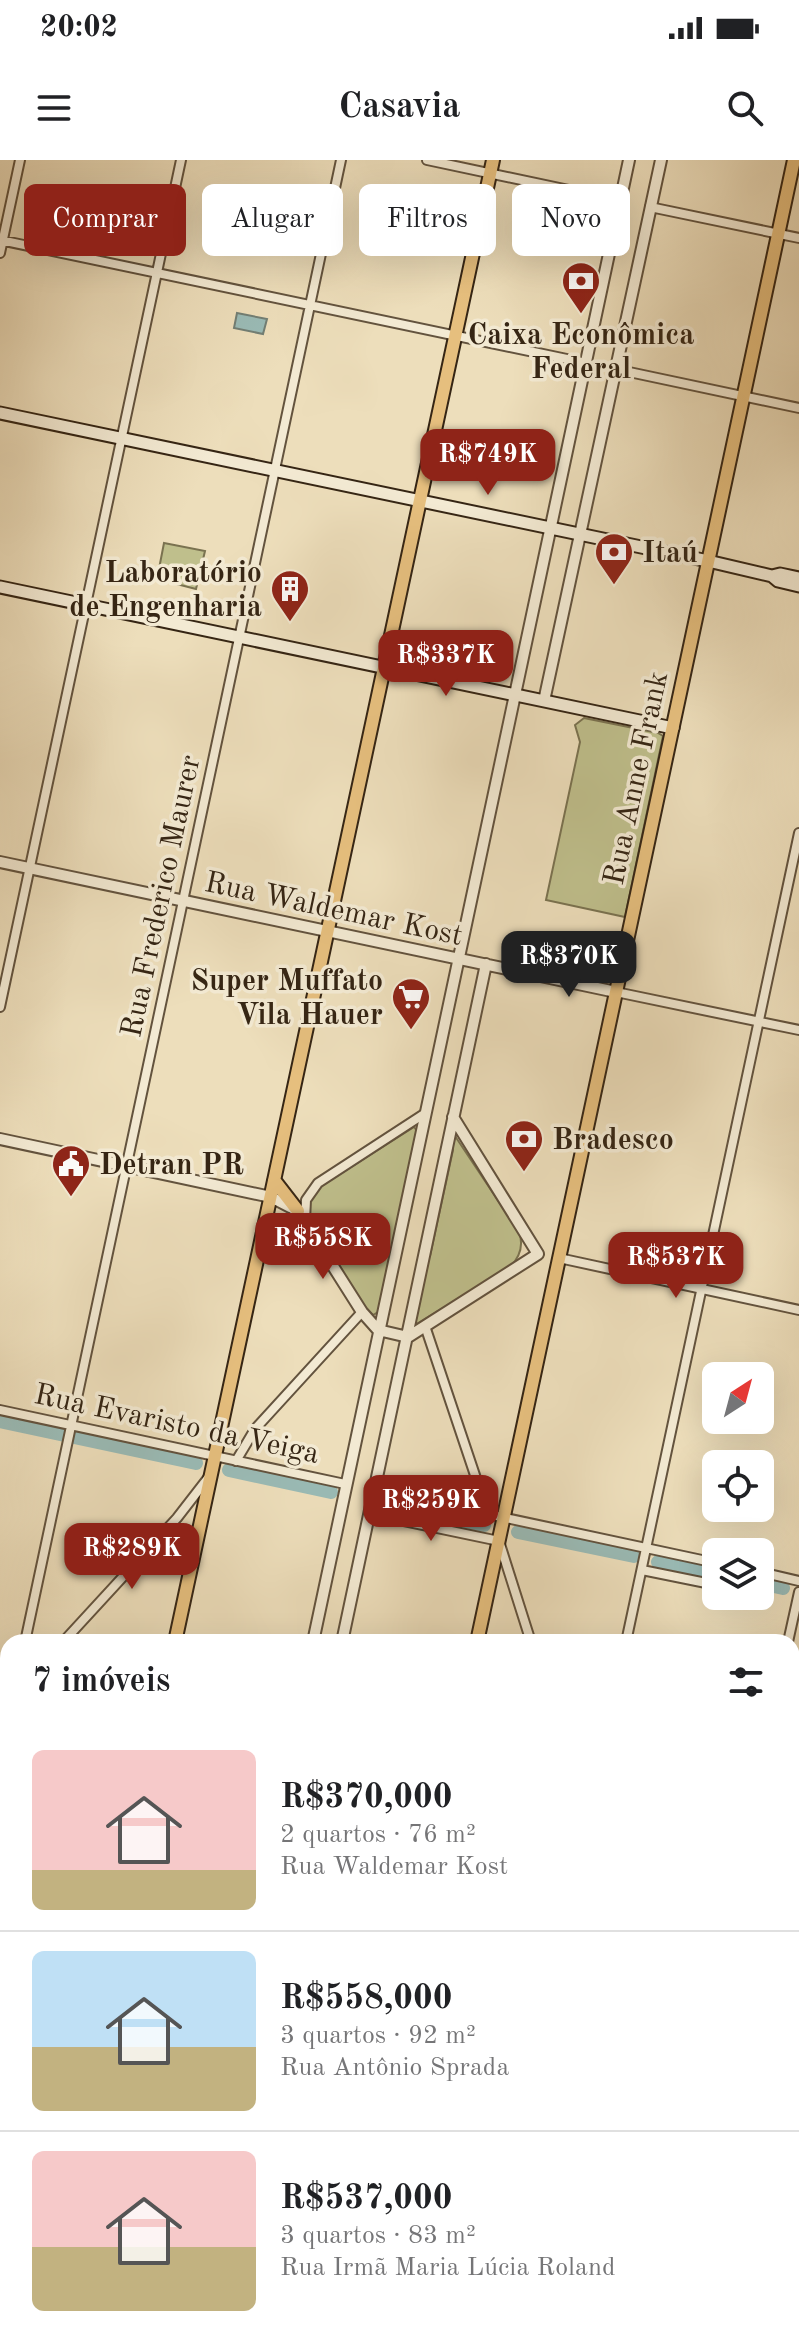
<!DOCTYPE html>
<html lang="pt">
<meta charset="utf-8">
<style>
body{margin:0;font-family:"Old Standard TT",serif;background:#f6f6f6;color:#202124;height:100vh;display:flex;flex-direction:column;font-size:30px;white-space:nowrap}
*{box-sizing:border-box;margin:0}
p{font-size:26px;color:#757577}
.icon{flex:none;width:44px;height:44px;fill:none;stroke:currentColor;stroke-width:2;stroke-linecap:round;stroke-linejoin:round}
.map{position:relative;flex:1;overflow:hidden}
.drawer{position:absolute;left:0px;top:1474px;width:800px;height:712px;display:flex;flex-direction:column;background:#fff;border-radius:24px 24px 0 0;box-shadow:0 8px 32px #0002}
.drawer>*{flex:none}
.banner{position:absolute;left:24px;top:24px;width:752px;height:72px;display:flex;gap:16px}
.needle{width:52px;rotate:36deg}
.controls{position:absolute;left:702px;top:1202px;display:grid;gap:16px}
.controls a{display:grid;place-items:center;width:72px;height:72px;border-radius:12px;background:#fff;box-shadow:0 8px 32px #0002;font-size:40px}
.price{position:absolute;translate:-50% -68px;padding:0 18px;border-radius:16px;background:#8f2418;color:#fff;font-size:26px;line-height:52px;filter:drop-shadow(0 2px 4px #0008)}
.price::after{content:'';position:absolute;left:50%;top:48px;width:24px;height:18px;margin-left:-12px;background:inherit;clip-path:polygon(0 0,100% 0,50% 100%)}
.price.selected{background:#222;color:#fff}
ul{padding:0;list-style:none}
li{display:flex;align-items:center;gap:24px;height:200px;padding:0 32px}
li+li{border-top:2px solid #e0e0e0}
li span{display:grid;place-items:center;flex:none;width:224px;height:160px;border-radius:12px;color:#555}
li>.icon{margin-inline-start:auto}
span .icon{width:96px;height:96px;fill:#fffc;stroke-width:1}
li b{font-size:34px}
h2{display:flex;justify-content:space-between;align-items:center;height:96px;padding:0 32px;font-size:34px}
.chip{padding:0 28px;border-radius:12px;background:#fff;box-shadow:0 8px 32px #0002;font-size:28px;line-height:72px}
.chip.selected{background:#8f2418;color:#fff}
.status{display:flex;justify-content:space-between;align-items:center;height:56px;padding:0 40px;background:#fff;direction:ltr}
.status svg{height:22px;fill:currentColor}
header{display:flex;justify-content:space-between;align-items:center;height:104px;padding:0 32px;background:#fff;font-size:36px;font-weight:700}
.map>svg:first-child{display:block}
</style>
<div class="status"><b>20:02</b><svg viewBox="0 0 49 12"><path d="M0 12V9h3v3zM5 12V6h3v6zM10 12V3h3v9zM15 12V0h3v12zM26 1h20v11H26zM47 4h2v5h-2z"/></svg></div>
<header><svg class="icon" aria-label="menu" viewBox="0 0 24 24"><path d="M4 6h16M4 12h16M4 18h16"/></svg>Casavia<svg class="icon" aria-label="search" viewBox="0 0 24 24"><circle cx="10" cy="10" r="6"/><path d="M15 15l6 6"/></svg></header>
<div class="map">
<svg width="799" height="2186" viewBox="0 0 799 2186">
<rect width="100%" height="100%" fill="#eddebb"/>
<filter id="stains"><feTurbulence type="fractalNoise" baseFrequency=".0025" numOctaves="4"/><feColorMatrix values="0 0 0 0 .2 0 0 0 0 .09 0 0 0 0 .02 0 0 0 .5 -.17"/></filter>
<radialGradient id="worn" r=".72"><stop offset=".6" stop-color="#630" stop-opacity="0"/><stop offset="1" stop-color="#630" stop-opacity=".3"/></radialGradient>
<path fill="#bfbf8c" stroke="#7a7250" stroke-width="2" d="M164,383L205,391L196,429L157,419Z
M584,558L658,573L663,576L625,757L546,740L580,582L575,565Z
M414,967L417,971L378,1152L373,1155L362,1144L308,1057V1043L318,1028Z
M455,976L519,1072C524,1086 520,1097 510,1107L415,1165L426,1100L430,1096L453,990L450,985Z"/>
<path fill="#9abbb6" stroke="#727f75" stroke-width="2" d="M237,153L267,159L263,174L234,168Z"/>
<g fill="none" stroke-linecap="round" stroke-linejoin="round">
<path stroke="#9abbb6" stroke-width="14" d="M0,1261L196,1303
M229,1310L331,1332
M387,1344L484,1365
M518,1372L634,1396
M658,1402L716,1414
M760,1423L783,1428"/>
<g stroke="#63533e" stroke-width="12">
<path id="minor" d="M427,0L621,41
M650,47L799,78
M0,80L586,203
M0,93L20,0
M615,209L799,248
M616,832L799,870
M0,847L181,0
M305,1060L306,1040L318,1023L424,954
M559,1098L799,1150
M425,1166L488,1354
M0,1250L345,1324
M236,1301L255,1269L362,1152
M375,1330L716,1403
M370,1354L499,1381L531,1482
M642,1410L716,1425
M760,1412L799,1421
M25,1482L341,0
M63,1482L177,1358L208,1318
M626,1482L799,673
M788,1482L799,1432
M0,1533L8,1535
M0,1551L8,1542
M0,1600L8,1562
M0,2089L8,2090
M421,2178L458,2186
M475,2186L476,2178
M637,2186L638,2178"/>
</g>
<g stroke="#63533e" stroke-width="14">
<path id="tertiary" d="M544,541L661,0
M0,702L616,832
M453,957L538,1094
M0,979L271,1037L298,1051L362,1152L378,1170L408,1177L538,1094
M313,1482L629,0
M342,1482L486,804
M792,1702L799,1703
M0,1811L8,1813
M792,1980L799,1981
M161,2186L163,2178
M189,2186L191,2178"/>
</g>
<g stroke="#352514" stroke-width="15">
<path id="secondary" d="M0,253L708,401L772,416L778,421L799,426
M772,416L780,414L799,418
M0,427L673,568"/>
</g>
<g stroke="#352514" stroke-width="16">
<path id="primary" d="M274,1020L298,1051
M175,1482L493,0
M477,1482L794,0
M25,2186L27,2178
M327,2186L329,2178"/>
</g>
<use href="#minor" stroke="#f3ead3" stroke-width="8"/>
<use href="#tertiary" stroke="#f3ead3" stroke-width="10"/>
<use href="#secondary" stroke="#f3ead3" stroke-width="11"/>
<use href="#primary" stroke="#e6bf7e" stroke-width="12"/>
</g>
<defs>
<g id="bank-pin" transform="scale(2)"><path d="M0 17L-7.5 6A9.5 9.5 0 1 1 7.5 6Z" fill="#8f2418" stroke="#f3ead3"/><path d="M-6-4H6V4H-6ZM0-2.3a2.3 2.3 0 1 0 0 4.6a2.3 2.3 0 1 0 0-4.6Z" fill="#fff"/></g>
<g id="building-pin" transform="scale(2)"><path d="M0 17L-7.5 6A9.5 9.5 0 1 1 7.5 6Z" fill="#8f2418" stroke="#f3ead3"/><path d="M-4-6H4V6H1V3H-1V6H-4ZM-2.5-4.3h1.7v1.8h-1.7ZM.8-4.3h1.7v1.8H.8ZM-2.5-1h1.7V.8h-1.7ZM.8-1h1.7V.8H.8Z" fill="#fff"/></g>
<g id="supermarket-pin" transform="scale(2)"><path d="M0 17L-7.5 6A9.5 9.5 0 1 1 7.5 6Z" fill="#8f2418" stroke="#f3ead3"/><path d="M-6-5.5h2.5l.6 2H6L4.5 2H-2.5L-4.4-4H-6ZM-1.5 3.2a1.3 1.3 0 1 0 .1 0ZM3 3.2a1.3 1.3 0 1 0 .1 0Z" fill="#fff"/></g>
<g id="civic-pin" transform="scale(2)"><path d="M0 17L-7.5 6A9.5 9.5 0 1 1 7.5 6Z" fill="#8f2418" stroke="#f3ead3"/><path d="M-.6-6.5H3V-4.5H.6V-3L4-1V1h2V6H-6V1h2V-1L-.6-3ZM-1.2 2.5V6h2.4V2.5Z" fill="#fff"/></g>
</defs>
<g fill-rule="evenodd">
<use href="#bank-pin" x="581" y="121"/>
<use href="#bank-pin" x="614" y="392"/>
<use href="#building-pin" x="290" y="429"/>
<use href="#supermarket-pin" x="411" y="837"/>
<use href="#bank-pin" x="524" y="979"/>
<use href="#civic-pin" x="71" y="1004"/>
</g>
<g text-anchor="middle" stroke-width="7" stroke-linejoin="round" paint-order="stroke">
<g font-size="30" font-weight="bold" fill="#352514" stroke="#f3ead3" text-anchor="start">
<text x="581" y="184" text-anchor="middle">Caixa Econômica<tspan x="581" dy="34">Federal</tspan></text>
<text x="642" y="402">Itaú</text>
<text x="262" y="422" text-anchor="end">Laboratório<tspan x="262" dy="34">de Engenharia</tspan></text>
<text x="383" y="830" text-anchor="end">Super Muffato<tspan x="383" dy="34">Vila Hauer</tspan></text>
<text x="552" y="989">Bradesco</text>
<text x="99" y="1014">Detran PR</text>
</g>
<g font-size="30" fill="#352514" stroke="#f3ead3">
<text transform="translate(635 618) rotate(-78)" y="10">Rua Anne Frank</text>
<text transform="translate(160 736) rotate(-78)" y="10">Rua Frederico Maurer</text>
<text transform="translate(334 748) rotate(12)" y="10">Rua Waldemar Kost</text>
<text transform="translate(177 1263) rotate(12)" y="10">Rua Evaristo da Veiga</text>
</g>
</g>
<rect width="100%" height="100%" filter="url(#stains)"/>
<rect width="100%" height="100%" fill="url(#worn)"/>
</svg>
<div class="controls">
<a><svg class="needle" viewBox="-14 -14 28 28"><path d="M0-13l5 13h-10z" fill="#e53935"/><path d="M0 13l5-13h-10z" fill="#757577"/></svg></a>
<a><svg class="icon" aria-label="locate" viewBox="0 0 24 24"><circle cx="12" cy="12" r="6"/><path d="M12 2v4M12 18v4M2 12h4M18 12h4"/></svg></a>
<a><svg class="icon" aria-label="layers" viewBox="0 0 24 24"><path d="M12 4l9 5-9 5-9-5zM3 14l9 5 9-5"/></svg></a>
</div>
<b class="price" style="left:488px;top:337px">R$749K</b>
<b class="price" style="left:446px;top:538px">R$337K</b>
<b class="price selected" style="left:569px;top:839px">R$370K</b>
<b class="price" style="left:323px;top:1121px">R$558K</b>
<b class="price" style="left:676px;top:1140px">R$537K</b>
<b class="price" style="left:431px;top:1383px">R$259K</b>
<b class="price" style="left:132px;top:1431px">R$289K</b>
<div class="banner">
<a class="chip selected">Comprar</a>
<a class="chip">Alugar</a>
<a class="chip">Filtros</a>
<a class="chip">Novo</a>
</div>
<section class="drawer">
<h2>7 imóveis<svg class="icon" aria-label="filters" viewBox="0 0 24 24"><path d="M4 7h16M4 17h16"/><circle cx="9" cy="7" r="2"/><circle cx="15" cy="17" r="2"/></svg></h2>
<ul>
<li><span style="background:linear-gradient(#f6c9c9 75%,#c2b280 0)"><svg class="icon" aria-label="home" viewBox="0 0 24 24"><path d="M3 11l9-7 9 7M6 9v11h12V9"/></svg></span><div><b>R$370,000</b><p>2 quartos · 76 m²</p><p>Rua Waldemar Kost</p></div></li>
<li><span style="background:linear-gradient(#bfe0f5 60%,#c2b280 0)"><svg class="icon" aria-label="home" viewBox="0 0 24 24"><path d="M3 11l9-7 9 7M6 9v11h12V9"/></svg></span><div><b>R$558,000</b><p>3 quartos · 92 m²</p><p>Rua Antônio Sprada</p></div></li>
<li><span style="background:linear-gradient(#f6c9c9 60%,#c2b280 0)"><svg class="icon" aria-label="home" viewBox="0 0 24 24"><path d="M3 11l9-7 9 7M6 9v11h12V9"/></svg></span><div><b>R$537,000</b><p>3 quartos · 83 m²</p><p>Rua Irmã Maria Lúcia Roland</p></div></li>
</ul>
</section>
</div>
